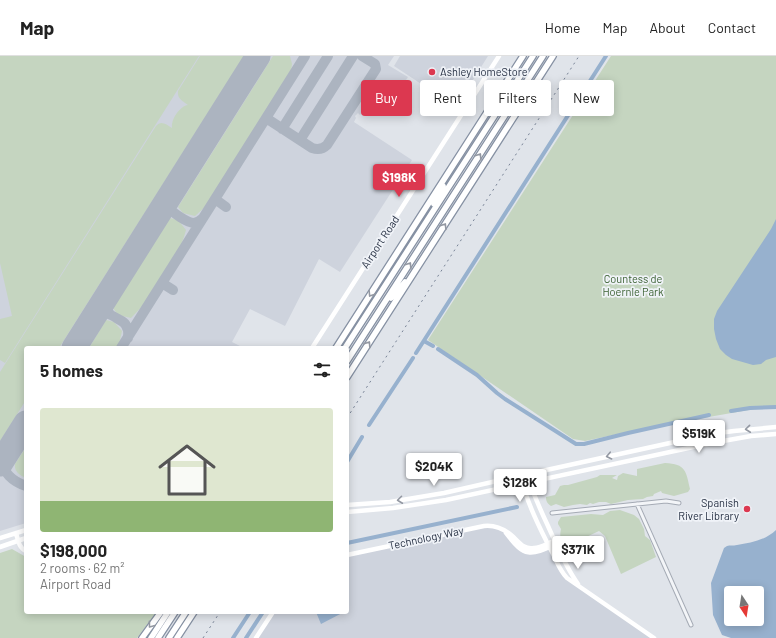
<!DOCTYPE html>
<meta charset="utf-8">
<style>
body{margin:0;font-family:Barlow,sans-serif;background:#f6f6f6;color:#222;height:100vh;display:flex;flex-direction:column;font-size:15px;white-space:nowrap}
*{box-sizing:border-box;margin:0}
p{font-size:13px;color:#767676}
.icon{flex:none;width:22px;height:22px;fill:none;stroke:currentColor;stroke-width:2;stroke-linecap:round;stroke-linejoin:round}
.map{position:relative;flex:1;overflow:hidden}
.side{position:absolute;left:24px;top:290px;width:325px;height:268px;display:flex;flex-direction:column;background:#fff;border-radius:4px;box-shadow:0 2px 10px #0003}
.side>*{flex:none}
.hud{position:absolute;left:361px;top:24px;width:355px;height:36px;display:flex;gap:8px}
.needle{width:26px;rotate:168deg}
.buttons{position:absolute;left:724px;top:530px;display:grid;gap:8px}
.buttons a{display:grid;place-items:center;width:40px;height:40px;border-radius:4px;background:#fff;box-shadow:0 2px 10px #0003;font-size:20px}
.price{position:absolute;translate:-50% -34px;padding:0 9px;border-radius:4px;background:#fff;color:#222;font-size:13px;line-height:26px;filter:drop-shadow(0 1px 2px #0008)}
.price::after{content:'';position:absolute;left:50%;top:24px;width:12px;height:9px;margin-left:-6px;background:inherit;clip-path:polygon(0 0,100% 0,50% 100%)}
.price.on{background:#dc3850;color:#fff}
ul{padding:0;list-style:none}
li{display:grid;align-content:center;gap:8px;height:212px;padding:0 16px}
li+li{border-top:1px solid #e0e0e0}
li span{display:grid;place-items:center;height:124px;border-radius:4px;color:#555}
li>.icon{margin-inline-start:auto}
span .icon{width:72px;height:72px;fill:#fffc;stroke-width:1}
li b{font-size:17px}
h2{display:flex;justify-content:space-between;align-items:center;height:48px;padding:0 16px;font-size:17px}
.tag{padding:0 14px;border-radius:4px;background:#fff;box-shadow:0 2px 10px #0003;font-size:14px;line-height:36px}
.tag.on{background:#dc3850;color:#fff}
header{display:flex;align-items:center;gap:24px;box-sizing:border-box;height:56px;padding:0 20px;background:#fff;border-bottom:1px solid #e0e0e0}
header strong{font-size:19px}
nav{display:flex;gap:22px;margin-inline-start:auto;font-size:14px}
.map>svg:first-child{display:block}
</style>
<header>
<strong>Map</strong>
<nav><a>Home</a><a>Map</a><a>About</a><a>Contact</a></nav>
</header>
<div class="map">
<svg width="776" height="582" viewBox="0 0 776 582">
<rect width="100%" height="100%" fill="#e0e4ea"/>
<path fill="#ced3dd" d="M0,0H394L388,9L408,21L383,60L366,51L360,59L358,57L355,60L356,62L354,66L412,104L340,216L319,203L285,270L250,253L232,286L244,292H26V467L0,475Z
M400,0H488L456,51L394,10Z
M480,470L504,474L518,491H549L563,517L654,582H256L273,556H347V499Z"/>
<path fill="#c5d5c0" d="M0,0H199L5,307L0,304V263L12,260L0,207Z
M200,0H244L59,292H26V344L0,385V316L156,70C161,64 166,68 172,72C171,63 180,50 188,49C183,45 177,43 178,35Z
M273,0H290L292,8L291,15L260,67L205,151L195,160L183,157L178,151Z
M611,0H776V352H760L646,372L585,385L573,383L428,284Z
M170,162L178,164L186,174C182,191 172,205 162,220C153,235 144,250 131,262L118,259L113,252Z
M106,264L114,266L122,275L119,288L116,292H89Z
M26,391V422C20,419 14,416 15,408Z
M665,407C686,408 686,415 690,433L688,436L674,440L662,437L661,435L654,438L653,440L647,441L643,443L628,444L611,448L606,446H599L593,448L590,447L587,449L580,448L573,449L564,451L556,448L551,450C547,447 546,445 546,441L555,439L560,430L564,429H568L597,421L600,419H617L612,422L617,424L618,420L623,417L637,420V413Z
M620,454L634,459L639,463L644,473L645,480L650,484L656,501L621,518L605,480L599,475L567,490C561,484 559,482 561,473L558,468V466L561,461L591,458L603,459L610,455Z
M12,493L26,501V556H157L137,582H0V497Z"/>
<path fill="#97b1ce" fill-rule="evenodd" d="M776,163V301L766,304L761,308L753,309L732,303L726,299L720,293L716,283L714,273V263L717,255L771,173Z
M776,474V582H731L722,579L713,559L711,527L724,492L727,490C730,489 733,490 737,489C750,487 766,484 776,474ZM731,537H757V563H731Z
M316,556H344L321,568Z"/>
<g fill="none" stroke-linecap="round" stroke-linejoin="round">
<path stroke="#97b1ce" stroke-width="4" d="M424,285L433,290
M438,293L477,319L497,337L505,343L576,388H584L628,377L709,359
M416,297L606,0
M731,355L750,352L776,351
M369,369L413,302
M347,406L362,381
M347,487L517,451
M233,582L250,556
M246,582L263,556"/>
<path stroke="#acb4c0" stroke-width="10" d="M266,62L312,92C318,94 323,93 327,89L376,13L375,8L362,0
M282,73L328,0
M300,84L353,0
M169,141C168,144 168,148 169,151C172,157 188,167 194,167C198,166 201,164 203,162
M215,143L226,151
M158,158C163,154 167,154 173,156
M162,227L173,234
M104,244V252L110,258
M94,260C102,253 110,258 118,263C122,265 126,267 127,272C129,275 128,278 128,282
M121,292L215,143L305,0
M4,402C0,416 14,426 26,430"/>
<path stroke="#acb4c0" stroke-width="25" d="M74,292L258,0
M0,408L26,367"/>
<g stroke="#a5abb5" stroke-width="5">
<path id="street" d="M637,448L691,569
M552,457L666,445L679,447"/>
</g>
<g stroke="#8691a3" stroke-width="8">
<path id="highway" d="M434,148L443,130
M391,242L405,226
M336,292L523,0
M345,292L533,0
M347,305L543,0
M347,321L553,0
M142,582L161,556
M151,582L168,556
M158,582L175,556
M169,582L186,556
M177,582L194,556"/>
</g>
<use href="#street" stroke="#f3f5f8" stroke-width="3"/>
<path stroke="#fff" stroke-width="4.5" d="M312,292L499,0
M527,418C532,436 540,453 548,470C557,490 565,510 578,528
M520,419C527,447 540,473 553,498C557,506 560,515 567,522L654,582
M347,449L390,446L444,437L510,422L711,378L734,375L776,371
M347,456L393,452L446,444L712,387L751,380L776,378
M16,477C18,484 19,492 26,495
M506,477C525,502 530,500 556,488
M0,482L26,474
M0,491L26,482
M347,499L484,470C493,469 502,472 510,478C518,484 522,494 534,492C541,492 548,487 554,485
M256,582L273,556"/>
<use href="#highway" stroke="#fff" stroke-width="5.5"/>
<path stroke="#788396" stroke-width="1" stroke-dasharray="2 4" stroke-linecap="butt" d="M347,362L579,0
M203,582L220,556"/>
</g>
<defs><path id="oneway-chevron" d="M-2-3.5L2.5 0L-2 3.5" fill="none" stroke-width="1.6" stroke-linecap="round" stroke-linejoin="round"/></defs>
<g stroke="#9398a2">
<use href="#oneway-chevron" transform="translate(479 100) rotate(-57)"/>
<use href="#oneway-chevron" transform="translate(444 170) rotate(-58)"/>
<use href="#oneway-chevron" transform="translate(409 209) rotate(-57)"/>
<use href="#oneway-chevron" transform="translate(371 238) rotate(122)"/>
<use href="#oneway-chevron" transform="translate(368 288) rotate(-57)"/>
<use href="#oneway-chevron" transform="translate(748 373) rotate(174)"/>
<use href="#oneway-chevron" transform="translate(609 400) rotate(168)"/>
<use href="#oneway-chevron" transform="translate(400 444) rotate(173)"/>
<use href="#oneway-chevron" transform="translate(151 569) rotate(127)"/>
</g>
<g fill="#dc3850" stroke="#f0f3f8" stroke-width="1.5">
<circle cx="432" cy="16" r="4"/>
<circle cx="747" cy="453" r="4"/>
</g>
<g text-anchor="middle" stroke-width="3.5" stroke-linejoin="round" paint-order="stroke">
<g font-size="11" fill="#273144" stroke="#f0f3f8" text-anchor="start">
<text x="440" y="20">Ashley HomeStore</text>
<text x="739" y="451" text-anchor="end">Spanish<tspan x="739" dy="13">River Library</tspan></text>
</g>
<g font-size="11" fill="#273144" stroke="#f0f3f8">
<text transform="translate(380 186) rotate(-57)" y="4">Airport Road</text>
<text transform="translate(426 482) rotate(-12)" y="4">Technology Way</text>
</g>
<g font-size="11" fill="#3b6132" stroke="#f0f3f8">
<text x="633" y="227">Countess de<tspan x="633" dy="13">Hoernle Park</tspan></text>
</g>
</g>
</svg>
<div class="buttons">
<a><svg class="needle" viewBox="-14 -14 28 28"><path d="M0-13l5 13h-10z" fill="#e53935"/><path d="M0 13l5-13h-10z" fill="#767676"/></svg></a>
</div>
<b class="price on" style="left:399px;top:142px">$198K</b>
<b class="price" style="left:699px;top:398px">$519K</b>
<b class="price" style="left:434px;top:431px">$204K</b>
<b class="price" style="left:520px;top:447px">$128K</b>
<b class="price" style="left:578px;top:514px">$371K</b>
<div class="hud">
<a class="tag on">Buy</a>
<a class="tag">Rent</a>
<a class="tag">Filters</a>
<a class="tag">New</a>
</div>
<section class="side">
<h2>5 homes<svg class="icon" aria-label="filters" viewBox="0 0 24 24"><path d="M4 7h16M4 17h16"/><circle cx="9" cy="7" r="2"/><circle cx="15" cy="17" r="2"/></svg></h2>
<ul>
<li><span style="background:linear-gradient(#dfe7d0 75%,#8fb573 0)"><svg class="icon" aria-label="home" viewBox="0 0 24 24"><path d="M3 11l9-7 9 7M6 9v11h12V9"/></svg></span><div><b>$198,000</b><p>2 rooms · 62 m²</p><p>Airport Road</p></div></li>
</ul>
</section>
</div>
